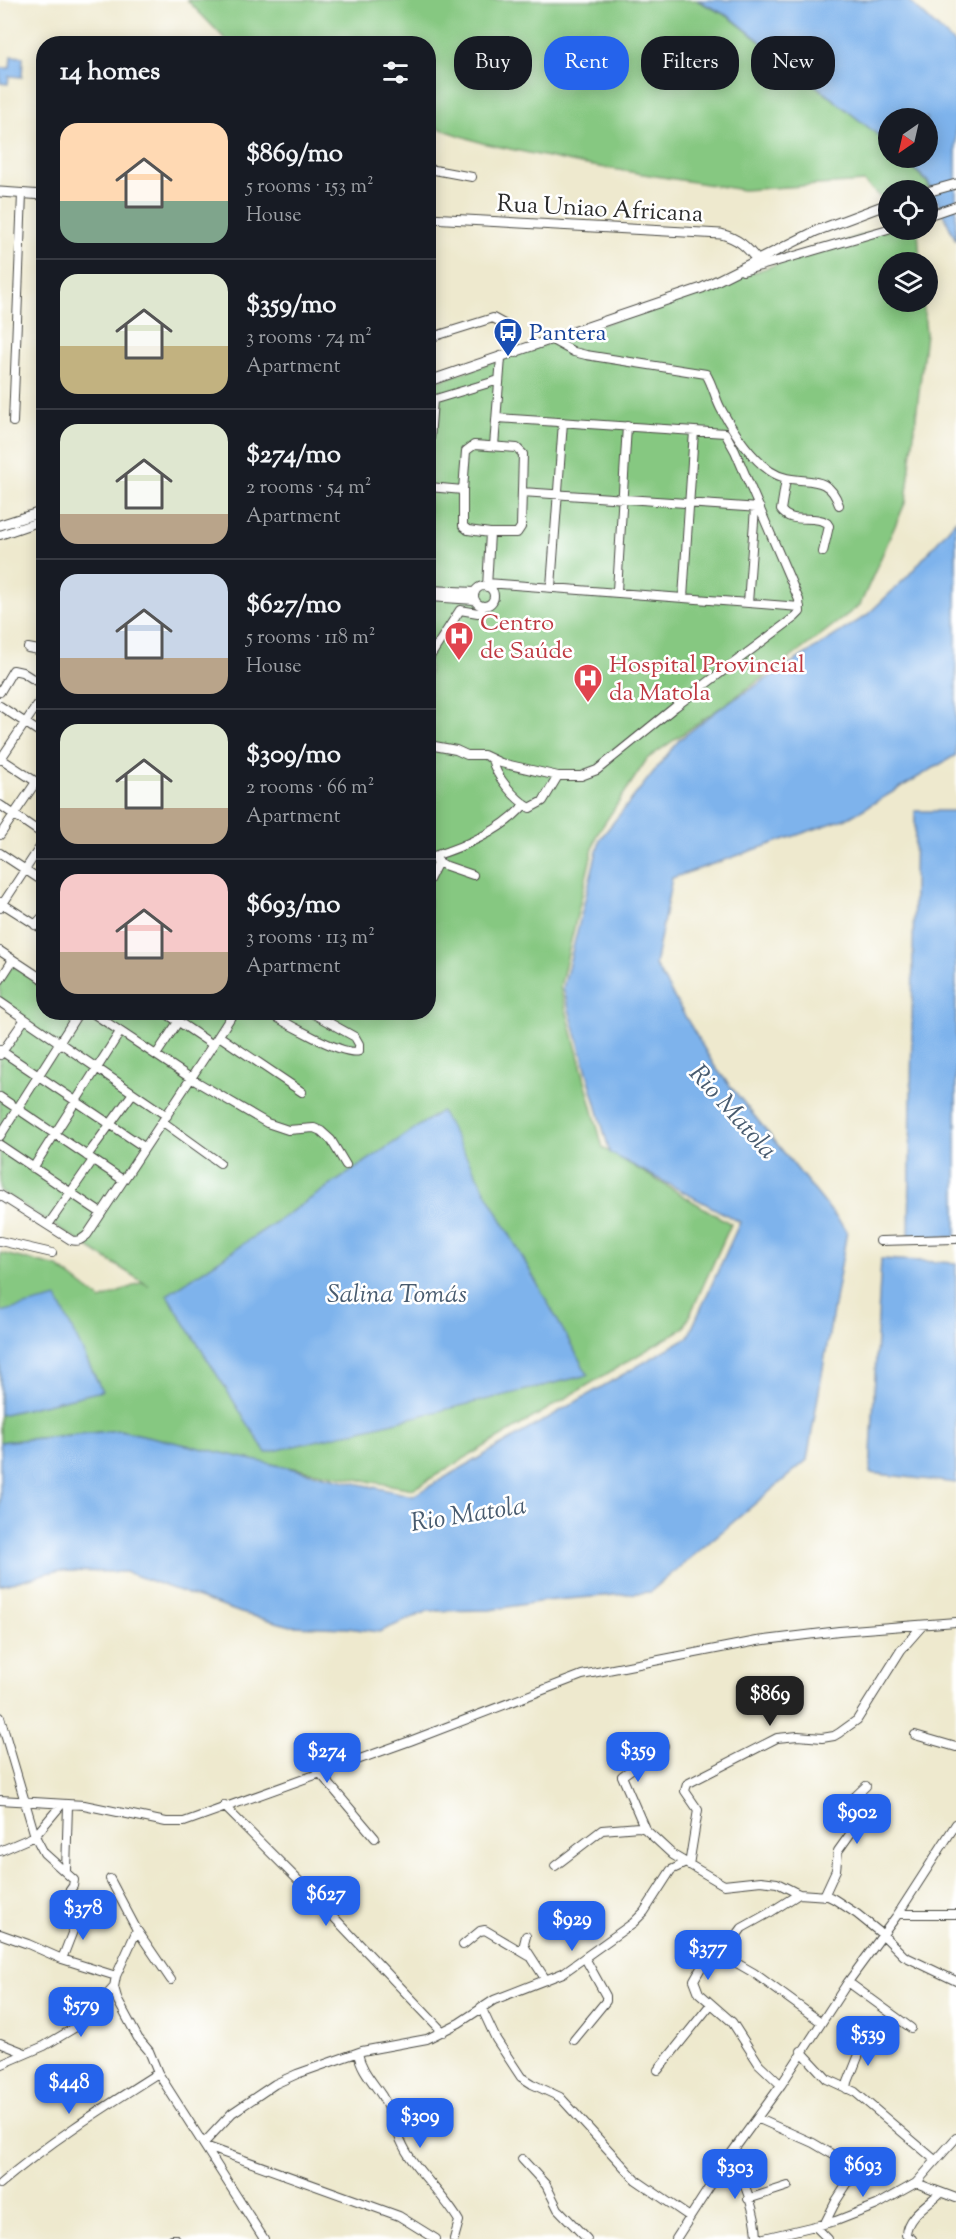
<!DOCTYPE html>
<meta charset="utf-8">
<style>
body{margin:0;font-family:"Sorts Mill Goudy",serif;background:#242831;color:#f1f3f6;height:100vh;display:flex;flex-direction:column;font-size:22px;white-space:nowrap}
*{box-sizing:border-box;margin:0}
p{font-size:20px;color:#9ea1a6}
.icon{flex:none;width:33px;height:33px;fill:none;stroke:currentColor;stroke-width:2;stroke-linecap:round;stroke-linejoin:round}
.map{position:relative;flex:1;overflow:hidden}
.details{position:absolute;left:36px;top:36px;width:400px;height:984px;display:flex;flex-direction:column;background:#171b24;border-radius:24px;box-shadow:0 3px 15px #0003}
.details>*{flex:none}
.banner{position:absolute;left:454px;top:36px;width:411px;height:54px;display:flex;gap:12px}
.needle{width:39px;rotate:214deg}
.controls{position:absolute;left:878px;top:108px;display:grid;gap:12px}
.controls a{display:grid;place-items:center;width:60px;height:60px;border-radius:50%;background:#171b24;box-shadow:0 3px 15px #0003;font-size:30px}
.price{position:absolute;translate:-50% -51px;padding:0 14px;border-radius:12px;background:#2563eb;color:#fff;font-size:20px;line-height:39px;filter:drop-shadow(0 2px 3px #0008)}
.price::after{content:'';position:absolute;left:50%;top:36px;width:18px;height:14px;margin-left:-9px;background:inherit;clip-path:polygon(0 0,100% 0,50% 100%)}
.price.current{background:#222;color:#fff}
ul{padding:0;list-style:none}
li{display:flex;align-items:center;gap:18px;height:150px;padding:0 24px}
li+li{border-top:2px solid #363941}
li span{display:grid;place-items:center;flex:none;width:168px;height:120px;border-radius:18px;color:#555}
li>.icon{margin-inline-start:auto}
span .icon{width:72px;height:72px;fill:#fffc;stroke-width:1}
li b{font-size:26px}
h2{display:flex;justify-content:space-between;align-items:center;height:72px;padding:0 24px;font-size:26px}
.pill{padding:0 21px;border-radius:24px;background:#171b24;box-shadow:0 3px 15px #0003;font-size:21px;line-height:54px}
.pill.current{background:#2563eb;color:#fff}
.map>svg:first-child{display:block}
</style>
<div class="map">
<svg width="956" height="2239" viewBox="0 0 956 2239">
<rect width="100%" height="100%" fill="#fff"/>
<filter id="ink" filterUnits="userSpaceOnUse"><feTurbulence type="fractalNoise" baseFrequency=".0167" numOctaves="2"/><feDisplacementMap in="SourceGraphic" scale="12" xChannelSelector="R" yChannelSelector="G"/><feConvolveMatrix kernelMatrix="1 2 1 2 8 2 1 2 1" color-interpolation-filters="sRGB"/></filter>
<filter id="wash" filterUnits="userSpaceOnUse"><feTurbulence type="fractalNoise" baseFrequency=".008" numOctaves="4" result="noise"/><feDisplacementMap in="SourceGraphic" scale="24" xChannelSelector="R" yChannelSelector="G"/><feGaussianBlur stdDeviation="1.35" result="paint"/><feColorMatrix in="noise" values="0 0 0 0 0 0 0 0 0 0 0 0 0 0 0 0 0 1.4 0 .05"/><feComposite in="paint" operator="in"/></filter>
<g filter="url(#wash)">
<rect width="100%" height="100%" fill="#eee9ce"/>
<path fill="#86c881" stroke="#587a56" stroke-width="1.5" d="M187,0H696L729,17L878,135L888,144V158H902L927,182L929,189L888,190V199L883,200L864,182L743,190L581,164L482,143L429,125V44L229,43Z
M888,226V230H918L920,262H888V302H923L926,333L906,501L860,605L785,662L647,759L596,836L560,987L603,1148L731,1224L684,1328L413,1489L265,1463L120,1430L0,1442V1253L58,1267L101,1300L142,1282L149,1286L0,1191V1055L23,1019L0,1001V983L12,965L43,983L44,1012H429V384Z"/>
<path fill="#7eb3ec" stroke="#546f8c" stroke-width="1.5" d="M697,0H908L956,45V241L928,182L903,158H927V118H888V143L730,17Z
M11,56L23,57L22,77L9,76L8,84L0,83V68H10Z
M956,520V755L850,817L672,878L655,965L715,1067L847,1231L807,1460L650,1592L544,1601L490,1610L428,1611L379,1632L347,1628L291,1626L241,1613L126,1572L55,1571L0,1586V1442L120,1430L413,1496L688,1337L740,1222L610,1153L563,988L600,839L679,740L722,707L866,616L908,576Z
M915,811H956V1237H909Z
M441,1111L588,1375L266,1453L167,1295Z
M881,1259L956,1263V1483L870,1473Z
M57,1298L102,1391L0,1415V1312Z"/>
</g>
<g filter="url(#ink)">
<g fill="none" stroke-linecap="round" stroke-linejoin="round">
<g stroke="#484843" stroke-width="10">
<path id="minor" d="M429,169L472,177
M927,216L956,206
M743,271L888,229
M429,338L493,318L504,324L516,353
M552,340L574,352L586,355L706,374C713,385 715,398 721,409C733,431 749,456 770,471C798,490 826,467 839,505
M429,401L499,380
M13,422L22,194
M494,446L501,358
M429,452L433,400
M786,479L781,510C791,525 814,514 827,523L829,526L823,552
M429,487L463,490
M522,492L760,508
M0,535L44,520
M487,583L800,607
M474 596a10 10 0 1 1 20 0a10 10 0 1 1-20 0Z
M487,587L490,533H517L521,527L523,454L517,448L474,445L466,451L463,490V526L468,530L490,533
M551,587L563,422
M429,590L475,592
M617,591L627,426
M429,597L475,600
M683,598L694,431
M748,603L755,508
M28,648L44,651
M429,658L460,610L478,613H481L483,606
M0,692L13,670L22,672L44,686
M0,706L44,735
M429,745L456,750L467,755H484L501,763L558,776H581L597,770L675,707L795,617L800,612L799,600L735,451L725,433L497,418
M0,758L44,787
M492,759C496,777 514,798 530,808L543,801L558,776
M0,760L44,695
M0,805L44,835
M0,835L36,782
M0,853L44,882
M429,856L444,865L473,875
M431,857C463,847 502,831 524,805
M429,880L438,862
M0,902L44,930
M0,908L44,841
M35,925L44,915
M0,951L44,980
M0,980L13,960
M0,1002L167,1116
M91,1012L192,1079L267,1123L288,1130L314,1128L321,1131L331,1140L346,1165
M164,1012L213,1045
M268,1012C284,1022 344,1057 359,1051V1044L355,1037L310,1012
M219,1036L302,1092
M0,1050L144,1147
M0,1055L25,1019
M156,1055L178,1022
M0,1097L123,1180
M163,1122L220,1163
M0,1136L79,1012
M0,1145L101,1213
M87,1156L133,1093
M33,1168L120,1032
M0,1195L71,1240C78,1242 81,1240 87,1235C136,1161 186,1087 234,1012
M48,1225L93,1160
M0,1241L52,1253
M880,1241L956,1239
M0,1717L35,1836L44,1853L74,1880L73,1886L60,1904L61,1907L73,1916L76,1923L62,1959
M915,1735L956,1747
M320,1773L375,1838
M0,1800L84,1805L166,1822H184L410,1741L582,1675L757,1641L839,1631L956,1622
M224,1806L308,1890L443,2032
M645,1829L622,1776L664,1746
M0,1851L35,1836L62,1804
M689,1865L698,1810L685,1791L687,1784L777,1738L798,1736L822,1738L834,1736L839,1733L857,1720L901,1650L923,1625
M555,1866L602,1830L639,1827L645,1829L673,1855L724,1885L761,1881L777,1883L799,1894L828,1896L834,1899L857,1914L883,1935L904,1956L956,1981
M66,1871L68,1805
M110,1879L137,1930L116,1976L114,1987L118,2001L138,2038L149,2051L158,2073L264,2239
M824,1896L836,1870L838,1851L853,1830L843,1808L866,1786
M898,1914H956
M137,1930L171,1980
M0,1934L28,1944L62,1959L116,1976
M526,1936L524,1944L526,1949L546,1980
M463,1945L480,1931L485,1930L529,1956
M721,1954L754,1973L821,2022
M848,1982L911,2028
M481,2007L496,2039L521,2077L532,2084L560,2097L636,2180L690,2217
M574,2040L606,2001V1996L585,1958
M0,2043L25,2053
M801,2051L827,2079L855,2092L935,2160
M358,2053C361,2070 373,2082 382,2096C392,2114 396,2134 406,2151C421,2176 444,2195 459,2221L454,2239
M0,2065L44,2046L81,2024L114,1987
M658,2070L711,2004
M781,2085L759,2064L732,2022L699,1993L694,1980L702,1966L726,1950L742,1928L769,1913L799,1894
M847,2089L848,2082L864,2042
M757,2118L813,2143L854,2167V2173L836,2201L825,2223
M204,2143L232,2113L275,2084L297,2074L362,2051L427,2039L459,2023L494,2000L563,1973L633,1923L644,1912L671,1870L686,1863
M205,2146L399,2216L436,2239
M730,2155C743,2176 757,2214 757,2239
M522,2159L546,2185L558,2209L587,2239
M916,2183L956,2198
M0,2184C49,2142 103,2108 158,2073
M748,2199L788,2186
M815,2226L828,2239
M172,2239H176
M676,2239L730,2155L781,2085L848,1982L898,1914L956,1824
M760,2239L836,2221L877,2205L916,2183L956,2138
M912,2239L906,2235C906,2217 927,2205 940,2193"/>
</g>
<g stroke="#484843" stroke-width="11">
<path id="major" d="M0,192L44,195
M927,192L956,184
M429,218L721,234C739,239 746,246 758,261
M429,381L702,288L816,231L888,204
M0,525L44,511"/>
</g>
<use href="#minor" stroke="#fff" stroke-width="8"/>
<use href="#major" stroke="#fff" stroke-width="9"/>
</g>
</g>
<defs>
<g id="bus-pin" transform="scale(1.5)"><path d="M0 17L-7.5 6A9.5 9.5 0 1 1 7.5 6Z" fill="#1a4fb4" stroke="#fff"/><path d="M-5-6H5V4H4V6H2V4H-2V6H-4V4H-5ZM-3.5-4V0h7V-4ZM-3.5 1.2v1.5H-2V1.2ZM2 1.2v1.5H3.5V1.2Z" fill="#fff"/></g>
<g id="hospital-pin" transform="scale(1.5)"><path d="M0 17L-7.5 6A9.5 9.5 0 1 1 7.5 6Z" fill="#e0444e" stroke="#fff"/><path d="M-5-5h3v3.5h4V-5h3V5h-3V1.5h-4V5h-3Z" fill="#fff"/></g>
</defs>
<g fill-rule="evenodd">
<use href="#bus-pin" x="508" y="332"/>
<use href="#hospital-pin" x="459" y="636"/>
<use href="#hospital-pin" x="588" y="678"/>
</g>
<g text-anchor="middle" stroke-width="5" stroke-linejoin="round" paint-order="stroke">
<g font-size="24" fill="#2b2b2b" stroke="#fff">
<text transform="translate(600 208) rotate(3)" y="8">Rua Uniao Africana</text>
</g>
<g font-size="24" fill="#164399" stroke="#fff" text-anchor="start">
<text x="529" y="340">Pantera</text>
</g>
<g font-size="24" fill="#be3a42" stroke="#fff" text-anchor="start">
<text x="480" y="630">Centro<tspan x="480" dy="28">de Saúde</tspan></text>
<text x="609" y="672">Hospital Provincial<tspan x="609" dy="28">da Matola</tspan></text>
</g>
<g font-size="26" font-style="italic" fill="#485b6f" stroke="#fff">
<text transform="translate(734 1111) rotate(48)" y="9">Rio Matola</text>
<text x="397" y="1302">Salina Tomás</text>
<text transform="translate(468 1513) rotate(-9)" y="9">Rio Matola</text>
</g>
</g>
</svg>
<div class="controls">
<a><svg class="needle" viewBox="-14 -14 28 28"><path d="M0-13l5 13h-10z" fill="#e53935"/><path d="M0 13l5-13h-10z" fill="#9ea1a6"/></svg></a>
<a><svg class="icon" aria-label="locate" viewBox="0 0 24 24"><circle cx="12" cy="12" r="6"/><path d="M12 2v4M12 18v4M2 12h4M18 12h4"/></svg></a>
<a><svg class="icon" aria-label="layers" viewBox="0 0 24 24"><path d="M12 4l9 5-9 5-9-5zM3 14l9 5 9-5"/></svg></a>
</div>
<b class="price current" style="left:770px;top:1727px">$869</b>
<b class="price" style="left:638px;top:1783px">$359</b>
<b class="price" style="left:327px;top:1784px">$274</b>
<b class="price" style="left:857px;top:1845px">$902</b>
<b class="price" style="left:326px;top:1927px">$627</b>
<b class="price" style="left:83px;top:1941px">$378</b>
<b class="price" style="left:572px;top:1952px">$929</b>
<b class="price" style="left:708px;top:1981px">$377</b>
<b class="price" style="left:81px;top:2038px">$579</b>
<b class="price" style="left:868px;top:2067px">$539</b>
<b class="price" style="left:69px;top:2115px">$448</b>
<b class="price" style="left:420px;top:2149px">$309</b>
<b class="price" style="left:863px;top:2198px">$693</b>
<b class="price" style="left:735px;top:2200px">$303</b>
<div class="banner">
<a class="pill">Buy</a>
<a class="pill current">Rent</a>
<a class="pill">Filters</a>
<a class="pill">New</a>
</div>
<section class="details">
<h2>14 homes<svg class="icon" aria-label="filters" viewBox="0 0 24 24"><path d="M4 7h16M4 17h16"/><circle cx="9" cy="7" r="2"/><circle cx="15" cy="17" r="2"/></svg></h2>
<ul>
<li><span style="background:linear-gradient(#ffd9b3 65%,#7fa58c 0)"><svg class="icon" aria-label="home" viewBox="0 0 24 24"><path d="M3 11l9-7 9 7M6 9v11h12V9"/></svg></span><div><b>$869/mo</b><p>5 rooms · 153 m²</p><p>House</p></div></li>
<li><span style="background:linear-gradient(#dfe7d0 60%,#c2b280 0)"><svg class="icon" aria-label="home" viewBox="0 0 24 24"><path d="M3 11l9-7 9 7M6 9v11h12V9"/></svg></span><div><b>$359/mo</b><p>3 rooms · 74 m²</p><p>Apartment</p></div></li>
<li><span style="background:linear-gradient(#dfe7d0 75%,#b9a48a 0)"><svg class="icon" aria-label="home" viewBox="0 0 24 24"><path d="M3 11l9-7 9 7M6 9v11h12V9"/></svg></span><div><b>$274/mo</b><p>2 rooms · 54 m²</p><p>Apartment</p></div></li>
<li><span style="background:linear-gradient(#c9d6e8 70%,#b9a48a 0)"><svg class="icon" aria-label="home" viewBox="0 0 24 24"><path d="M3 11l9-7 9 7M6 9v11h12V9"/></svg></span><div><b>$627/mo</b><p>5 rooms · 118 m²</p><p>House</p></div></li>
<li><span style="background:linear-gradient(#dfe7d0 70%,#b9a48a 0)"><svg class="icon" aria-label="home" viewBox="0 0 24 24"><path d="M3 11l9-7 9 7M6 9v11h12V9"/></svg></span><div><b>$309/mo</b><p>2 rooms · 66 m²</p><p>Apartment</p></div></li>
<li><span style="background:linear-gradient(#f6c9c9 65%,#b9a48a 0)"><svg class="icon" aria-label="home" viewBox="0 0 24 24"><path d="M3 11l9-7 9 7M6 9v11h12V9"/></svg></span><div><b>$693/mo</b><p>3 rooms · 113 m²</p><p>Apartment</p></div></li>
</ul>
</section>
</div>
